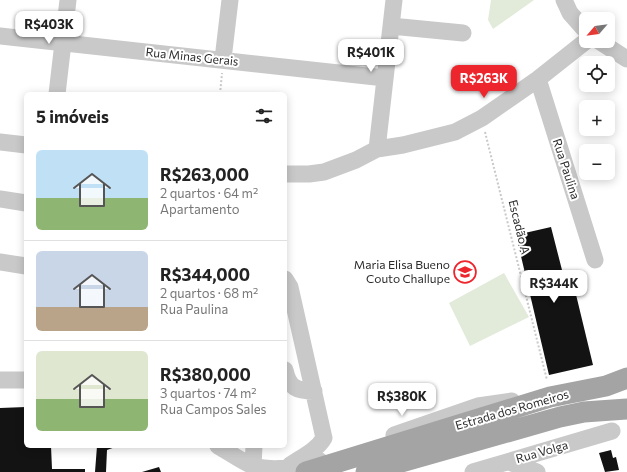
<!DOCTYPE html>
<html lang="pt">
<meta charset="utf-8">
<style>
body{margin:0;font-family:Commissioner,sans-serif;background:#f6f6f6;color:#222;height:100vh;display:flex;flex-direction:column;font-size:15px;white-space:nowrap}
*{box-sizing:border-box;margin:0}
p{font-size:13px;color:#767676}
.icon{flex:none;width:22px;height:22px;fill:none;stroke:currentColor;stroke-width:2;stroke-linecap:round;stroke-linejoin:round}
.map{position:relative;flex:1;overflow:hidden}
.drawer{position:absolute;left:24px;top:92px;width:263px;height:356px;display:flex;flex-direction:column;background:#fff;border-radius:6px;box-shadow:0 2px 10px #0003}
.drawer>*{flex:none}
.needle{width:26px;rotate:242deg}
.controls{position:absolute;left:579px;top:12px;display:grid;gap:8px}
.controls a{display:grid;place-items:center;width:36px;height:36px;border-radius:6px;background:#fff;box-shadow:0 2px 10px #0003;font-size:20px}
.price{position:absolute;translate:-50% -34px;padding:0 9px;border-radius:8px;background:#fff;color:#222;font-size:13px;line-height:26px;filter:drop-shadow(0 1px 2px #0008)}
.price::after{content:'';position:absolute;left:50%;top:24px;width:12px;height:9px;margin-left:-6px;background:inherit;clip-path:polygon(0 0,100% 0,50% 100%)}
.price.current{background:#ed252c;color:#fff}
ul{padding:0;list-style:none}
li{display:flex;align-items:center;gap:12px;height:100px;padding:0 12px}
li+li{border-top:1px solid #e0e0e0}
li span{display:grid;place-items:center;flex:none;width:112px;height:80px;border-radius:6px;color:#555}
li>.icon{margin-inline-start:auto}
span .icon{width:48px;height:48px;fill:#fffc;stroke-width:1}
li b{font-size:17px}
h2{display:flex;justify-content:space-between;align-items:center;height:48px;padding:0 12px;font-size:17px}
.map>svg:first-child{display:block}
</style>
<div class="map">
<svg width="627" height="472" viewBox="0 0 627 472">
<rect width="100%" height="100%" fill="#fff"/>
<path fill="#e2ebd9" d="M491,0H534L493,29L488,20Z
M504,273L529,317L470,346L449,303Z"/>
<path fill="#131313" d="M551,227L562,270L548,273L551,283L572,278L593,365L549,375L516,235Z
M26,407V446H51L52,469H85V472H0V408Z
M97,446H118L107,450L106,472H95Z
M611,450L613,458L616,457L619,470L605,472L599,453Z
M159,467L161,472H142Z"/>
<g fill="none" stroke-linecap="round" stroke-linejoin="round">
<path stroke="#c9c9c9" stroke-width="2" stroke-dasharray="2 2" stroke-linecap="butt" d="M220,94L222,73
M485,132L547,380"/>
<path stroke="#c9c9c9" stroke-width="17" d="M564,0L570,13L586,31
M391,26L463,33
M0,36L385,78
M599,41L627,59
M223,59L230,0
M538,79L595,260
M57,94L68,0
M0,142L26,145
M377,149L394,0
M285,174H309L324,172L356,160L377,149L403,145L455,132L482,118L538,79L586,41
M0,199L26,203
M0,262L26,266
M285,279L290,287L324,438C317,450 302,457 290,465
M285,370C289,388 297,391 314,391
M0,380H26
M394,435L478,406L512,401
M218,446C229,452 241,461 253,466C274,472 300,467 320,461
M509,462L537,472
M253,466L254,446
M473,472L612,431"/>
<path stroke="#a4a4a4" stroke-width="21" d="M306,472L550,397L606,386L627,378
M366,472L560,417L584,412L627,409"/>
</g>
<defs>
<g id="school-ring" transform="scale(1.15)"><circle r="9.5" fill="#fff" stroke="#ed252c" stroke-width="1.5"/><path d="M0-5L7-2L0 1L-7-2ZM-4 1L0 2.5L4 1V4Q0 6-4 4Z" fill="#ed252c"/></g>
</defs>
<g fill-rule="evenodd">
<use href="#school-ring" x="465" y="272"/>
</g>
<g text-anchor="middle" stroke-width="4" stroke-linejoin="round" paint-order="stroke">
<g font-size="12" fill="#2c2c2c" stroke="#fff">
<text transform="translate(192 57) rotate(6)" y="4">Rua Minas Gerais</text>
<text transform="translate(566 169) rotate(72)" y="4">Rua Paulina</text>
<text transform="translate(519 227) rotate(76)" y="4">Escadão A</text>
<text transform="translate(512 410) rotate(-16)" y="4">Estrada dos Romeiros</text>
<text transform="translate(542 452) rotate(-16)" y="4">Rua Volga</text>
</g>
<g font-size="12" fill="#2c2c2c" stroke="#fff" text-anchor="end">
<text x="450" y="269">Maria Elisa Bueno<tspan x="450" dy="14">Couto Challupe</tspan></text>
</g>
</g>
</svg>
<div class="controls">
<a><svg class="needle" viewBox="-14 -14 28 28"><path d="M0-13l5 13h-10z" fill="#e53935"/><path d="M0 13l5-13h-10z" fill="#767676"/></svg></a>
<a><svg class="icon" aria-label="locate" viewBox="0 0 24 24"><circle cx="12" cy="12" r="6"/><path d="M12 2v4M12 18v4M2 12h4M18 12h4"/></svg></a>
<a>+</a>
<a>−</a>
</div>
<b class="price" style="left:49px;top:45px">R$403K</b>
<b class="price" style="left:371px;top:73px">R$401K</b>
<b class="price current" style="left:484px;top:99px">R$263K</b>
<b class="price" style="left:554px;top:304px">R$344K</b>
<b class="price" style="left:402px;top:417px">R$380K</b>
<section class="drawer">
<h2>5 imóveis<svg class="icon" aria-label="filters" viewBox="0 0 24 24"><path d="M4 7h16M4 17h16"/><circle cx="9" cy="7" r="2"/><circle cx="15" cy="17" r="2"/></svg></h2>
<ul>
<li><span style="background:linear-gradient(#bfe0f5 60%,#8fb573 0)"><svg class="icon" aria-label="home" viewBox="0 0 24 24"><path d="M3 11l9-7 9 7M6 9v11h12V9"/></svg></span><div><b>R$263,000</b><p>2 quartos · 64 m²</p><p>Apartamento</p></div></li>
<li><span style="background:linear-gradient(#c9d6e8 70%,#b9a48a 0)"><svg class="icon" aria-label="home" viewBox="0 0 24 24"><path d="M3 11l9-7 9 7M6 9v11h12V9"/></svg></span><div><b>R$344,000</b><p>2 quartos · 68 m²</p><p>Rua Paulina</p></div></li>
<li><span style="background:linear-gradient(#dfe7d0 60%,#8fb573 0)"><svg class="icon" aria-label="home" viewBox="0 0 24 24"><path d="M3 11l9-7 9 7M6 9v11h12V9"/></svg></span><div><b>R$380,000</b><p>3 quartos · 74 m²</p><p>Rua Campos Sales</p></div></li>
</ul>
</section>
</div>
